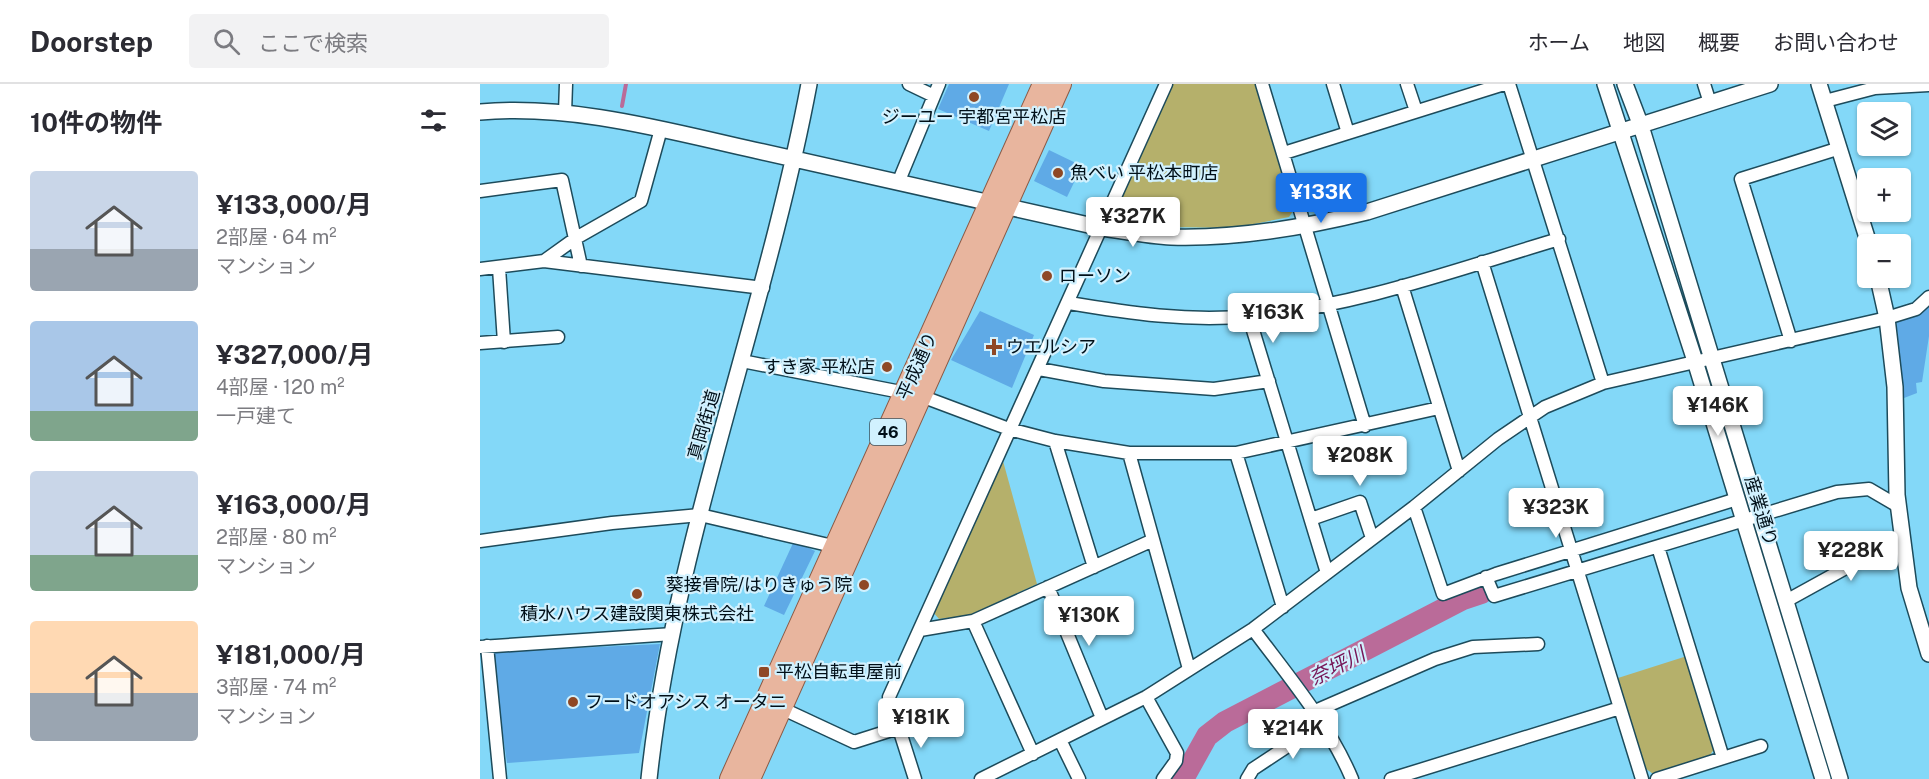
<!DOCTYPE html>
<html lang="ja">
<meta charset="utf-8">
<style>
body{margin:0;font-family:"Public Sans","Noto Sans JP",sans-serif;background:#f2f2f3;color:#2b2b33;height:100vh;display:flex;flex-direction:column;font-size:22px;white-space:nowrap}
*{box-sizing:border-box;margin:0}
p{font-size:20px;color:#7c7c81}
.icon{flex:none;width:33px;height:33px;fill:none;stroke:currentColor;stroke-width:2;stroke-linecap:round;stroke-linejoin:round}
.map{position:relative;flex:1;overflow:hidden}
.drawer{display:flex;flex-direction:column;background:#fff;width:480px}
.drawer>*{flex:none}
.buttons{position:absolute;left:1377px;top:18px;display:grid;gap:12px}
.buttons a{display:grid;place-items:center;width:54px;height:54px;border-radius:6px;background:#fff;box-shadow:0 2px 4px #0004;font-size:30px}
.price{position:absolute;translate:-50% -51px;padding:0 14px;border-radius:6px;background:#fff;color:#222;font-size:20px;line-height:39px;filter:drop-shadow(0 2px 3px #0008)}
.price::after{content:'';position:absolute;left:50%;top:36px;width:18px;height:14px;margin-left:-9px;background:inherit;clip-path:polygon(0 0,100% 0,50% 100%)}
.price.selected{background:#1a73e8;color:#fff}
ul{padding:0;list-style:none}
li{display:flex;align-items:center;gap:18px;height:150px;padding:0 30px}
li span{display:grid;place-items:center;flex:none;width:168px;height:120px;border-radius:6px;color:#555}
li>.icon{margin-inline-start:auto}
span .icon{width:72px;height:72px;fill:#fffc;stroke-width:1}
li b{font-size:26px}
h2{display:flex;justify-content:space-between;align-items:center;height:72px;padding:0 30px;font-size:26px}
header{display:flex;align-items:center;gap:36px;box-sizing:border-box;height:84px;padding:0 30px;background:#fff;border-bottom:2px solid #e1e1e2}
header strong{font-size:28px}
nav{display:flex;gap:33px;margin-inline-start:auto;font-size:21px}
.search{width:420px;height:54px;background:#f2f2f3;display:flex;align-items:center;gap:15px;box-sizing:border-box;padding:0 21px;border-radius:6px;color:#7c7c81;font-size:22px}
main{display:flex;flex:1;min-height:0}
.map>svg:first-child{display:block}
</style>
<header>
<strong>Doorstep</strong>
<div class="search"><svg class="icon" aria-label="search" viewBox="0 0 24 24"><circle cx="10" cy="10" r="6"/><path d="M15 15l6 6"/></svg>ここで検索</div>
<nav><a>ホーム</a><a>地図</a><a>概要</a><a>お問い合わせ</a></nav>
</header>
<main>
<section class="drawer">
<h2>10件の物件<svg class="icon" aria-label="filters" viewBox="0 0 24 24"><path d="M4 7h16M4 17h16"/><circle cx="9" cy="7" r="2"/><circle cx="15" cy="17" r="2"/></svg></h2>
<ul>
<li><span style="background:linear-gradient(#c9d6e8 65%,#9aa5b1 0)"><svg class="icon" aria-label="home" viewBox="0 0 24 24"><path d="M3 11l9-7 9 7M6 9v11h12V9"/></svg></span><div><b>¥133,000/月</b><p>2部屋 · 64 m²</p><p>マンション</p></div></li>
<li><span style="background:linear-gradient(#a9c7e8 75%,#7fa58c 0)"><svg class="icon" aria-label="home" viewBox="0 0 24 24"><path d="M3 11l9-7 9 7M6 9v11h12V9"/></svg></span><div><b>¥327,000/月</b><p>4部屋 · 120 m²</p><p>一戸建て</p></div></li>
<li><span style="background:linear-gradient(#c9d6e8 70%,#7fa58c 0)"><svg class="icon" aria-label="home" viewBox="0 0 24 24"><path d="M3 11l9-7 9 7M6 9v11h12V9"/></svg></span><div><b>¥163,000/月</b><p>2部屋 · 80 m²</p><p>マンション</p></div></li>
<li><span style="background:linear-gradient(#ffd9b3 60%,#9aa5b1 0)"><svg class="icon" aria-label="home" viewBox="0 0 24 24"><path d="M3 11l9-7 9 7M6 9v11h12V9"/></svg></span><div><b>¥181,000/月</b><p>3部屋 · 74 m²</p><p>マンション</p></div></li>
</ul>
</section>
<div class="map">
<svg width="1449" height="695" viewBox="0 0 1449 695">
<rect width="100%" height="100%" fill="#83d8f8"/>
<path fill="#b5b06b" d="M691,0H776L815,124L809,133L754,144L687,143L640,133L636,123Z
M523,377L557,500L490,531L459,535L454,529Z
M1207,572L1235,664L1230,671L1173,690L1165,684L1138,594Z"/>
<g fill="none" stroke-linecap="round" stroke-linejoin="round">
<path stroke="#ba6b99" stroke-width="4" d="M142,22L146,0"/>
<path stroke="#ba6b99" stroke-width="22" d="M703,695L727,652L745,638L983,515L1001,509"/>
</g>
<path fill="#5faae6" d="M469,0H529L509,47L458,25Z
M569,66L602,82L587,113L554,97Z
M1449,219V252L1442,298L1436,299L1437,309L1424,314L1416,235Z
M500,227L554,251L532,304L471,276Z
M314,457L335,467L304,531L284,522Z
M180,560L159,669L27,679L11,568Z"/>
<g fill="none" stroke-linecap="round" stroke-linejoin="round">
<g stroke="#1d4b5b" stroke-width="15">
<path id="minor" d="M429,0L454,12
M782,0L885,342
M853,0L868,49
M927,0L936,27
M1029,0L1123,299
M1224,0L1230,19
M1345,17L1395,4L1449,1
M85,29L86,0
M804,69L1024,0
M418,99L459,0
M0,107L82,96L101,182
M64,177L283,204
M1002,178L1162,695
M19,184L24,258
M0,185L64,177L96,154L161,117L181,45
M922,202L979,387
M589,219C648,229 709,238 770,232C875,223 978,185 1079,155
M769,233L847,489
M1311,257L1261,95L1360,64
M0,259L78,253
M262,277L426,309
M559,285L624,297L734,305L789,297
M441,312L529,345L575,357L649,369H756L959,324
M575,357L614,483
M649,369L709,585
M756,369L803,523
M934,423L963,510L1016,490L1257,415
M831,435L880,418L892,454
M0,457L132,439L220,431L357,463
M1178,463L1243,674
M1006,493L1014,512L1357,408L1389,405L1418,422
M568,503L622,634
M1306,517L1422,453
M493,537L553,670
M773,545C808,592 849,640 872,695
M440,546L493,537L671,457
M7,562L20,695
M0,563L193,550
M666,613L697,669L696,677L683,695
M301,624L374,658L418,644
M833,628L955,575L993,563L1058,560
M580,656L599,695
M435,695L409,613L686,0
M501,695L666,613L773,545L934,423L1018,355L1065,323L1123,299L1407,234L1436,225L1449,213
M767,695L773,685L841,640
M911,695L1140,624
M1177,695L1281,662"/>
</g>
<g stroke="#1d4b5b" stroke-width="18">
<path id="tertiary" d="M1125,0L1215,277L1343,695
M1145,0L1161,42L1360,695
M1339,0L1389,160
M0,28C92,20 185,46 274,66C390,92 506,118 622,144C644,147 668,152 691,153C757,155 822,144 887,128L1290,0
M1398,194L1407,234L1415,303L1417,411L1429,504L1449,570
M169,695C194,458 285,234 329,0"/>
</g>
<g stroke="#8c5a45" stroke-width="22">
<path id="primary" d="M250,695L563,0
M270,695L581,0"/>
</g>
<use href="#minor" stroke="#fff" stroke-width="12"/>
<use href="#tertiary" stroke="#fff" stroke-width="15"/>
<use href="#primary" stroke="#e8b59e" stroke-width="20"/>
</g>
<g fill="#8f4825" stroke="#d1f1fe" stroke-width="2">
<circle cx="494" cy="13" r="6"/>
<circle cx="578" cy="89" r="6"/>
<circle cx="567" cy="192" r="6"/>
<path d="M511 254h6v6h6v6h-6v6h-6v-6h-6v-6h6z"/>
<circle cx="407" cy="283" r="6"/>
<circle cx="384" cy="501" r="6"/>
<circle cx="157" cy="510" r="6"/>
<rect x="278" y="582" width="12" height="12" rx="3"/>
<circle cx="93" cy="618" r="6"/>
</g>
<g text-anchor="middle" stroke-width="4.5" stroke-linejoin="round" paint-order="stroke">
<rect fill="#d1f1fe" stroke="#3f535d" stroke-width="1.5" x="390" y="335" width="36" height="26" rx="4.5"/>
<g font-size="16" font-weight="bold" fill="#000f18">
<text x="408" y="354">46</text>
</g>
<g font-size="18" fill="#000f18" stroke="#d1f1fe" text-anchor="start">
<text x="494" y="39" text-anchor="middle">ジーユー 宇都宮平松店</text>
<text x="590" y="95">魚べい 平松本町店</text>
<text x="579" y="198">ローソン</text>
<text x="526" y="269">ウエルシア</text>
<text x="395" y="289" text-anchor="end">すき家 平松店</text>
<text x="372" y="507" text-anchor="end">葵接骨院/はりきゅう院</text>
<text x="157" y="536" text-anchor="middle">積水ハウス建設関東株式会社</text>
<text x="296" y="594">平松自転車屋前</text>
<text x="105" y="624">フードオアシス オータニ</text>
</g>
<g font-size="18" fill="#000f18" stroke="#d1f1fe">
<text transform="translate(437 282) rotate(-66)" y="6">平成通り</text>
<text transform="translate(224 341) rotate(-74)" y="6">真岡街道</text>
<text transform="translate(1281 427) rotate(73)" y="6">産業通り</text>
</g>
<g font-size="20" font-style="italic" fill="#771657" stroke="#d1f1fe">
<text transform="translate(857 582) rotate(-27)" y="7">奈坪川</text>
</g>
</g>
</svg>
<div class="buttons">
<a><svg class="icon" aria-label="layers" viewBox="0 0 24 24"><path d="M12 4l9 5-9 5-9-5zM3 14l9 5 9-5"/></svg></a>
<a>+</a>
<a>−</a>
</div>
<b class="price selected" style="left:841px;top:140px">¥133K</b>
<b class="price" style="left:653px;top:164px">¥327K</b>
<b class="price" style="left:793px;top:260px">¥163K</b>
<b class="price" style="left:1238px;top:353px">¥146K</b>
<b class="price" style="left:880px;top:403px">¥208K</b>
<b class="price" style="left:1076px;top:455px">¥323K</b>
<b class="price" style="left:1371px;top:498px">¥228K</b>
<b class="price" style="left:609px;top:563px">¥130K</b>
<b class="price" style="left:441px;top:665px">¥181K</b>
<b class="price" style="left:813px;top:676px">¥214K</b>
</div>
</main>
